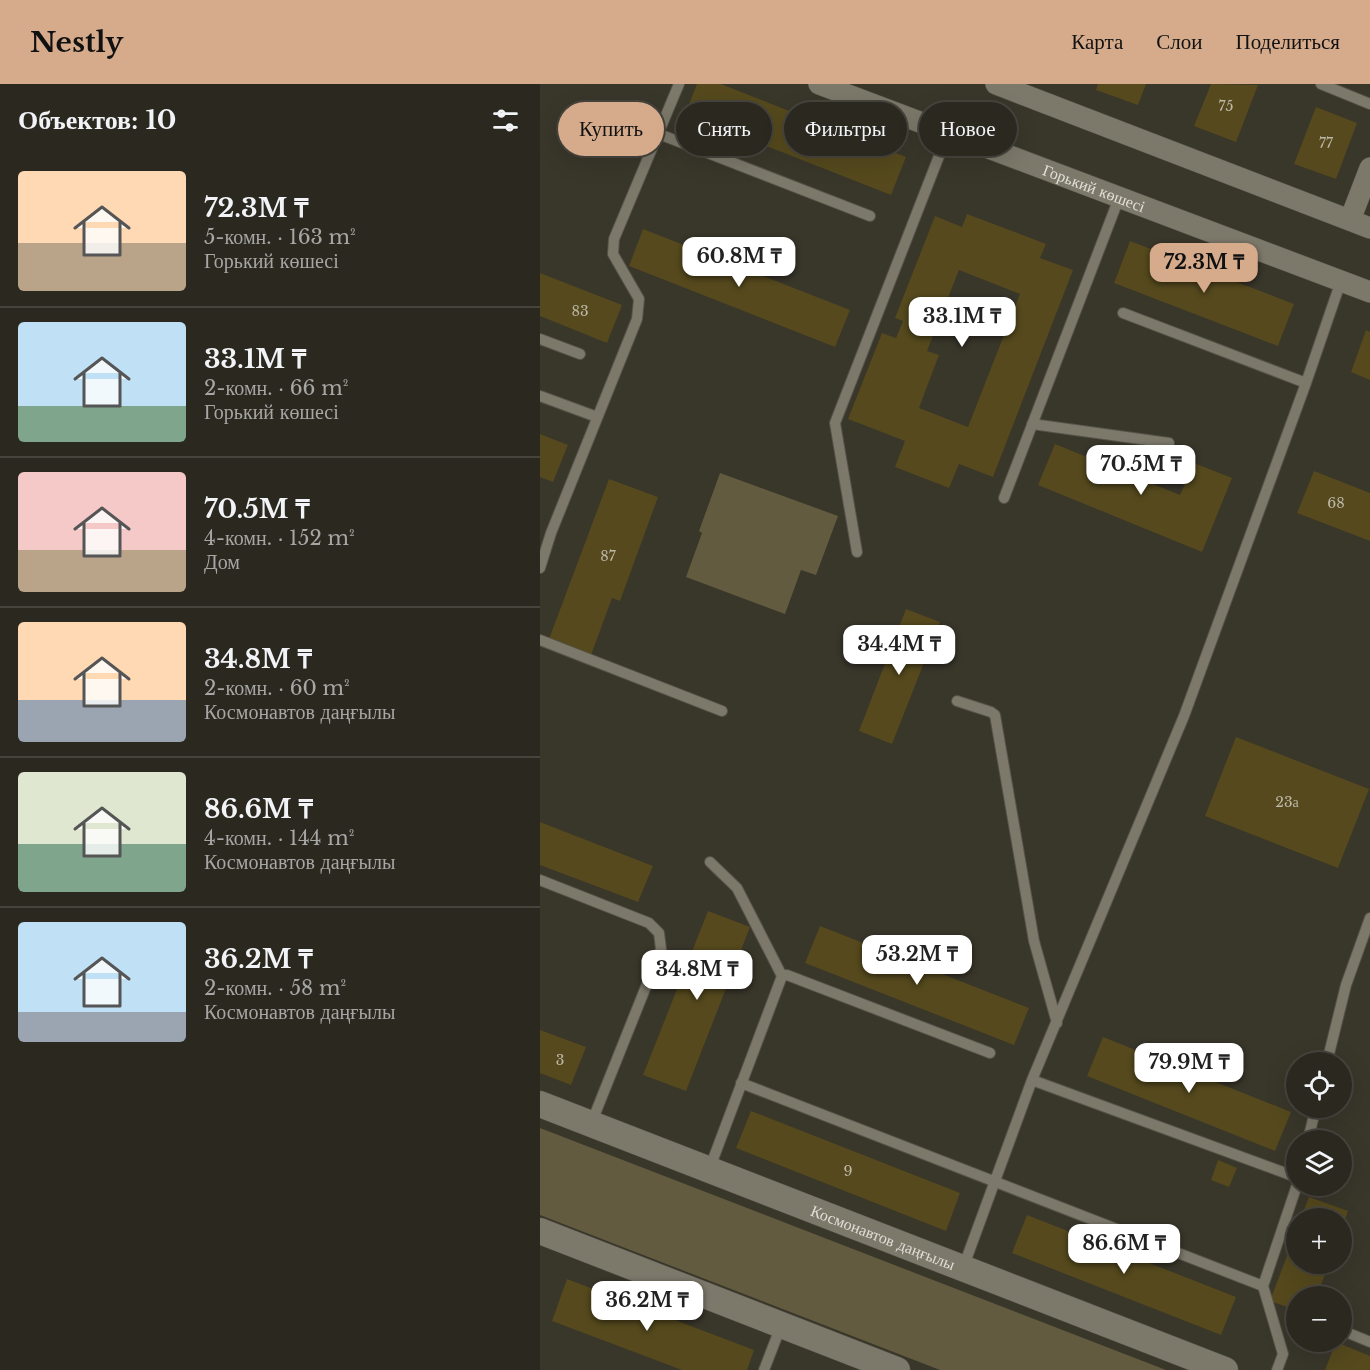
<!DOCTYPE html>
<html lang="ru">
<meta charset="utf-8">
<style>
body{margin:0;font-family:"Libre Baskerville",serif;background:#333029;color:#f1f3f6;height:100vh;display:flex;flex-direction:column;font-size:22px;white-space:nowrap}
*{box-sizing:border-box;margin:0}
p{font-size:20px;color:#a6a6a5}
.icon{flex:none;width:33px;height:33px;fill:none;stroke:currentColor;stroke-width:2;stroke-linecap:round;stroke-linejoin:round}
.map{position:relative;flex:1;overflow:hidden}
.panel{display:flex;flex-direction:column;background:#2b2820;width:540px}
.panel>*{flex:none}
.hud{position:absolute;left:18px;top:18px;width:570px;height:54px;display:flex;gap:12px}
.buttons{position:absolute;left:746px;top:968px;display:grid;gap:12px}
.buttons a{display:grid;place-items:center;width:66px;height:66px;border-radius:50%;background:#2b2820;box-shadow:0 6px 24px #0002,0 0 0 2px #47443e;font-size:30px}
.price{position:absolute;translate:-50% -51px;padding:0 14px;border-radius:12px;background:#fff;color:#222;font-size:20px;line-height:39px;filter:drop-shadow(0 2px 3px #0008)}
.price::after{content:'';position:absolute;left:50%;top:36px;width:18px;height:14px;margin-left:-9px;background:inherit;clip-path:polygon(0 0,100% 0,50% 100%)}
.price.current{background:#d6ab8b;color:#111}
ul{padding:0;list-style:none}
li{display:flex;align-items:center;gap:18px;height:150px;padding:0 18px}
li+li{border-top:2px solid #47443e}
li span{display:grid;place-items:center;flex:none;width:168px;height:120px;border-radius:6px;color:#555}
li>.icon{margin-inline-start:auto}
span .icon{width:72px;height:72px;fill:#fffc;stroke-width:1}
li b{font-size:26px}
h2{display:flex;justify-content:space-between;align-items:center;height:72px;padding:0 18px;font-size:26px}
.chip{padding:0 21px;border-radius:27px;background:#2b2820;box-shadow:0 6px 24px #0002,0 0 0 2px #47443e;font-size:21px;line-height:54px}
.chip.current{background:#d6ab8b;color:#111}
header{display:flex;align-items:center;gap:36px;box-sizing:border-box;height:84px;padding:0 30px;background:#d6ab8b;color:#111}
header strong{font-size:28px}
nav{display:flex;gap:33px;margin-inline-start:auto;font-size:21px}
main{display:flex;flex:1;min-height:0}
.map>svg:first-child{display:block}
</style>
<header>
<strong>Nestly</strong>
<nav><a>Карта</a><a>Слои</a><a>Поделиться</a></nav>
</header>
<main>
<section class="panel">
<h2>Объектов: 10<svg class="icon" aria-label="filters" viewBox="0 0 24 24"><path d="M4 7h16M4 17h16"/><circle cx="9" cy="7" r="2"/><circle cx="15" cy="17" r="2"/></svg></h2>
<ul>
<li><span style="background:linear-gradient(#ffd9b3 60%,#b9a48a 0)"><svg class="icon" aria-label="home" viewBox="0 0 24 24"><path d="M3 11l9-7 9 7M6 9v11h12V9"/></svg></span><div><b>72.3M ₸</b><p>5-комн. · 163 m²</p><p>Горький көшесі</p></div></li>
<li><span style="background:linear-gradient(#bfe0f5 70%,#7fa58c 0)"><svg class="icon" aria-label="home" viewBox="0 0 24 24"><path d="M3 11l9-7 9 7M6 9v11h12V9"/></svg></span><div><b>33.1M ₸</b><p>2-комн. · 66 m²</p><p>Горький көшесі</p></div></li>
<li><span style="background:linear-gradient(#f6c9c9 65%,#b9a48a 0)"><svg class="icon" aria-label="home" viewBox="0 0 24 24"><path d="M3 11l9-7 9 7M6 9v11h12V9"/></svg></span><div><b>70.5M ₸</b><p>4-комн. · 152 m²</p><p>Дом</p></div></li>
<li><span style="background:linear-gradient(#ffd9b3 65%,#9aa5b1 0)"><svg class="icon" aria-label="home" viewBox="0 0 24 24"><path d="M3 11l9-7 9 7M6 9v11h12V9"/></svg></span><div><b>34.8M ₸</b><p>2-комн. · 60 m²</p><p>Космонавтов даңғылы</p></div></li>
<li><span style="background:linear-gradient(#dfe7d0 60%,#7fa58c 0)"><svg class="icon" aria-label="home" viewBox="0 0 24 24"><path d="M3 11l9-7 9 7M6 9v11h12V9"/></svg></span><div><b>86.6M ₸</b><p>4-комн. · 144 m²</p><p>Космонавтов даңғылы</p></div></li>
<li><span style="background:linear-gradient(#bfe0f5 75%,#9aa5b1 0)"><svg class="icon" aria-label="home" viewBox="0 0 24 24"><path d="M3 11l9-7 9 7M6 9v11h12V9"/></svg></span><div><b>36.2M ₸</b><p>2-комн. · 58 m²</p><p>Космонавтов даңғылы</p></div></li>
</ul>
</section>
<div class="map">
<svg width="830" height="1286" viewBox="0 0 830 1286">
<rect width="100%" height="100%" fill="#39362a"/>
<path fill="#625b3f" d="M180,389L298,432L276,491L261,486L245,530L146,493L162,449L159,447Z
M0,1044L626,1286H400L0,1131Z"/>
<path fill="#55491d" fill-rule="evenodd" d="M157,0H181L366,73L351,111L145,30Z
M558,0H606L598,21L556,6Z
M671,0L718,1L696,58L654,42Z
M776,23L817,39L796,95L754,80Z
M427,130L506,160L500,174L533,186L453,393L419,380L409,404L355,383L365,357L308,335L342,249L356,254L363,237L355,234L395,132L422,143ZM419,186L480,210L428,343L379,324L399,271L387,267Z
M103,145L310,226L295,263L89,182Z
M590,157L754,220L738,262L574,199Z
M0,189L82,221L67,259L0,232Z
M826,246L830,248V296L811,288Z
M0,350L28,361L13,398L0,393Z
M515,360L640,411L654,379L692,394L662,468L498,401Z
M774,387L830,409V457L757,429Z
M69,395L118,413L80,517L72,514L51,571L9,555Z
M366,525L400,538L352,660L319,647Z
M696,653L829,705L798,784L665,732Z
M0,738L113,782L98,818L0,781Z
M168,827L210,843L146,1007L103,991Z
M280,842L489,924L474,961L265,879Z
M0,946L46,963L31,1001L0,989Z
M563,953L751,1028L735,1067L547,992Z
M211,1027L420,1109L406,1147L196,1064Z
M678,1076L697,1084L689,1103L671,1096Z
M769,1113L808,1127L801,1146V1134H761Z
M487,1131L696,1213L681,1251L472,1169Z
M756,1148V1179H789L777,1212H756V1226L730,1217Z
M27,1195L214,1266L207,1286H142L12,1237Z
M796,1258L830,1272V1286H785Z"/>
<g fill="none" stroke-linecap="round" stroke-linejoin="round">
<g stroke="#565349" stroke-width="12">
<path id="service" d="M781,0L830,20
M119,50L330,132
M583,229L766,299L801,197
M0,255L40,270
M0,312L57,333
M492,340L629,359
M464,414L579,114
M317,468L295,339L408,49
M0,484L11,449L97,235L99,215L73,170L74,155L139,0
M0,556L182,627
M417,617L451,628L455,631L494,857L517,939
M170,778L197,804L242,892
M0,796L109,839L119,849L121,865L51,1040
M787,978L806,901L830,834
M492,996L756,1093
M201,999L723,1202
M768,1056L776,1023
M169,1086L242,892L247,891L450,969
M423,1184L492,996L644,632L766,299
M801,1246L830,1258
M224,1286L241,1242
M737,1286L743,1270L723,1202L757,1101"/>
</g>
<g stroke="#565349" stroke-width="22">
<g id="minor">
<path id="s1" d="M279,0L830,208"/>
<path d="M456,0L830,144"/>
<path d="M810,136L830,84"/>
</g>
</g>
<g stroke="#565349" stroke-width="27">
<g id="tertiary">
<path id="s2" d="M0,1020L685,1286"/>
<path d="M0,1147L357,1286"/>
</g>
</g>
<use href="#service" stroke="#7c786a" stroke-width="10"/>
<use href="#minor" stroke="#7c786a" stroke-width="21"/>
<use href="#tertiary" stroke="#7c786a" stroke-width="26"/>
</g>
<g text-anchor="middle" stroke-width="4.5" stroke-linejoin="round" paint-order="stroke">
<g font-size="14" fill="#bdb9a8">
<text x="686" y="27">75</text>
<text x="786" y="64">77</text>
<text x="40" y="232">83</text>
<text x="796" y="424">68</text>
<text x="68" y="477">87</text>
<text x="747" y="723">23а</text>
<text x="20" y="981">3</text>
<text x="308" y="1092">9</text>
</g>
<g font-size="16" fill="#e0ded7" stroke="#39362a">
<text dy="6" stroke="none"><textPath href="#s1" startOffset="294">Горький көшесі</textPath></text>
<text dy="6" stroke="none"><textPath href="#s2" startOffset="368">Космонавтов даңғылы</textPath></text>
</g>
</g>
</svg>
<div class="buttons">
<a><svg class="icon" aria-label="locate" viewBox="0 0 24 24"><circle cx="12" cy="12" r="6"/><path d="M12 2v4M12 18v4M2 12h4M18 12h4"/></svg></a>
<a><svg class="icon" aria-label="layers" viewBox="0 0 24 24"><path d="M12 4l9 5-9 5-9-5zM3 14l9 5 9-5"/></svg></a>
<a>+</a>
<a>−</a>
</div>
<b class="price" style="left:199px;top:204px">60.8M ₸</b>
<b class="price current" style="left:664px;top:210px">72.3M ₸</b>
<b class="price" style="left:422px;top:264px">33.1M ₸</b>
<b class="price" style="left:601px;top:412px">70.5M ₸</b>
<b class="price" style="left:359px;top:592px">34.4M ₸</b>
<b class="price" style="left:377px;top:902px">53.2M ₸</b>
<b class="price" style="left:157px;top:917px">34.8M ₸</b>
<b class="price" style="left:649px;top:1010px">79.9M ₸</b>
<b class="price" style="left:584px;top:1191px">86.6M ₸</b>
<b class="price" style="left:107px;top:1248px">36.2M ₸</b>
<div class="hud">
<a class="chip current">Купить</a>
<a class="chip">Снять</a>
<a class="chip">Фильтры</a>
<a class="chip">Новое</a>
</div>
</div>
</main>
